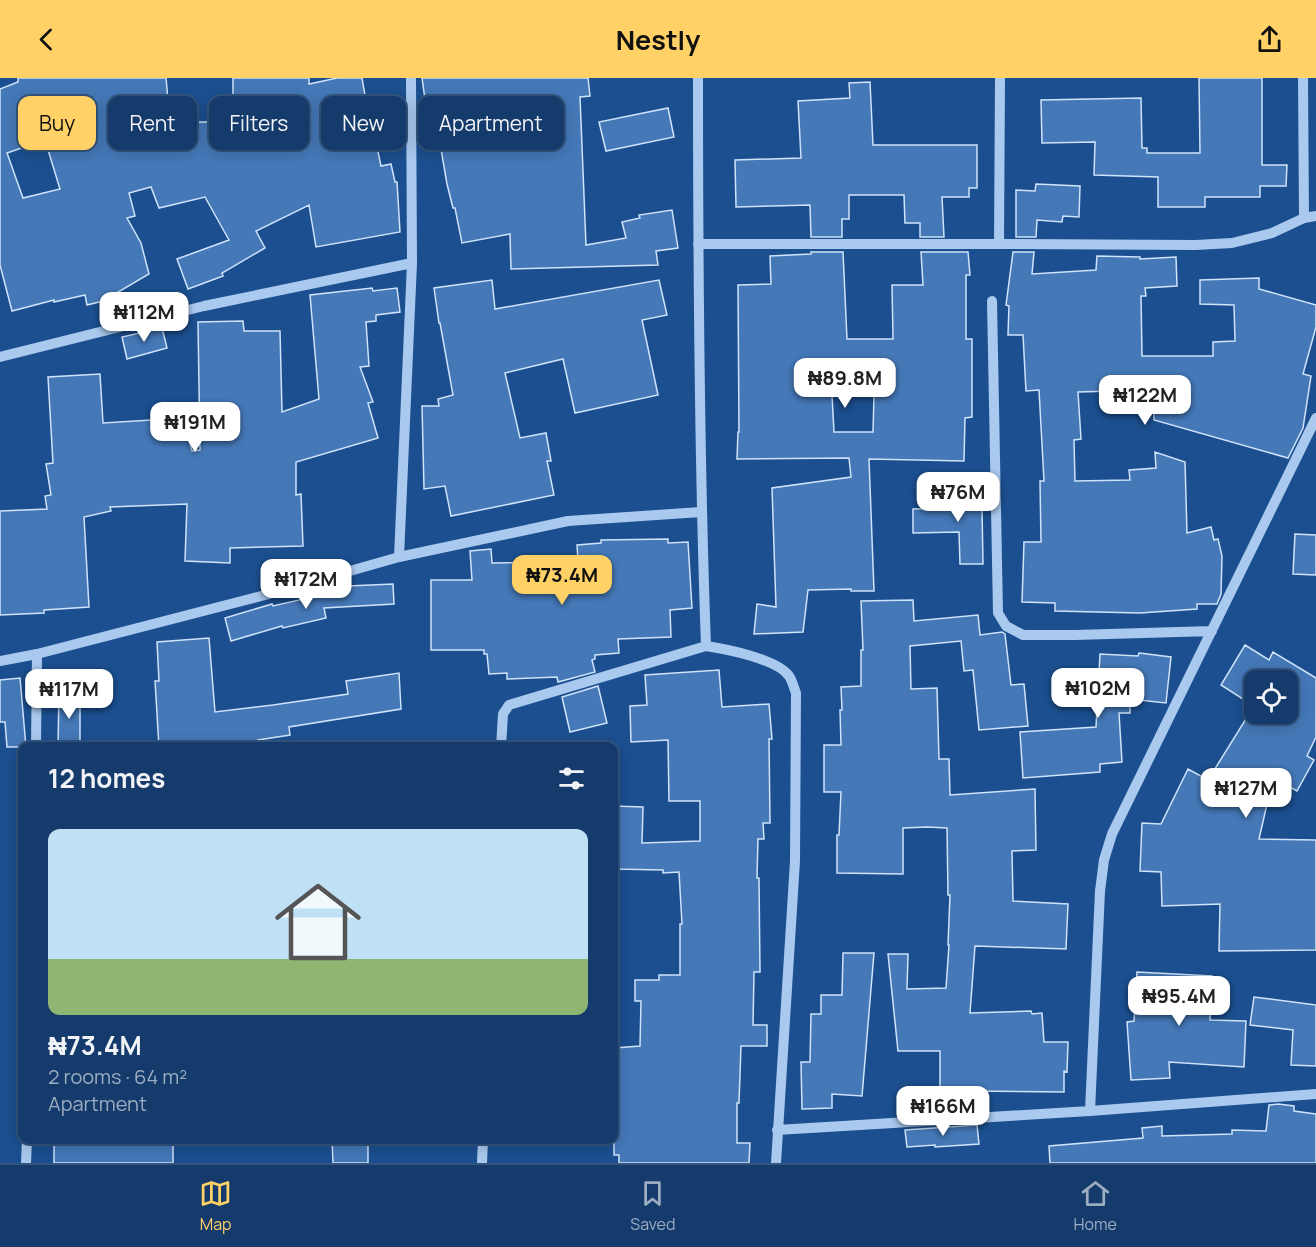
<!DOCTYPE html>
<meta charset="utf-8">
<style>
body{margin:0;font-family:Manrope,sans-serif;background:#214673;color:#f1f3f6;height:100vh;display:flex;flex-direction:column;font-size:22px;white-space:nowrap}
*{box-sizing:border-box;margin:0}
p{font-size:20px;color:#9dadc1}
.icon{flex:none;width:33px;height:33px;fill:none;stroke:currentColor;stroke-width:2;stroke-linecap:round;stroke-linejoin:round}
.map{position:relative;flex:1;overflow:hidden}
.panel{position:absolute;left:18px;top:664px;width:600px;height:402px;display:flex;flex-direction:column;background:#143b6b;border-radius:12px;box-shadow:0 3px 15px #0003,0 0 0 2px #33557e}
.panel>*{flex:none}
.hud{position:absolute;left:18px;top:18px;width:600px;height:54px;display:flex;gap:12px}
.buttons{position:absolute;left:1244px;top:592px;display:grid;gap:12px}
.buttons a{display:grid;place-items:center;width:54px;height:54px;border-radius:12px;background:#143b6b;box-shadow:0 3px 15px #0003,0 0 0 2px #33557e;font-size:30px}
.price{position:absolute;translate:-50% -51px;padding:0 14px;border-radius:12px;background:#fff;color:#222;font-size:20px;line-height:39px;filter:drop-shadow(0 2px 3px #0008)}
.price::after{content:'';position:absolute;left:50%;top:36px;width:18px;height:14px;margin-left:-9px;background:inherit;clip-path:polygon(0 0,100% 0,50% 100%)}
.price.active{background:#ffd166;color:#111}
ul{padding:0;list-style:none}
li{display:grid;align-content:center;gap:12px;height:318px;padding:0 30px}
li span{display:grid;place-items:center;height:186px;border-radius:12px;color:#555}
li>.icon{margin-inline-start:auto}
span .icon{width:108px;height:108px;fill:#fffc;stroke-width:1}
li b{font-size:26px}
h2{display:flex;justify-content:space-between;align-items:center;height:72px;padding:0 30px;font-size:26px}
.pill{padding:0 21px;border-radius:12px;background:#143b6b;box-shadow:0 3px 15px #0003,0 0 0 2px #33557e;font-size:21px;line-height:54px}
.pill.active{background:#ffd166;color:#111}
header{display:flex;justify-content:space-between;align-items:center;height:78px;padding:0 30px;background:#ffd166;color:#111;font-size:27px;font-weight:700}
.tab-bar{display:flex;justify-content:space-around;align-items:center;height:84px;border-top:2px solid #33557e;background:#143b6b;font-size:16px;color:#9dadc1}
.tab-bar a{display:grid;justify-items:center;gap:3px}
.tab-bar .active{color:#ffd166}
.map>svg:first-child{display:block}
</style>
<header><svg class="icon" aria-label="back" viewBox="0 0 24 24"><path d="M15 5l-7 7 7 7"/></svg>Nestly<svg class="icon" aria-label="share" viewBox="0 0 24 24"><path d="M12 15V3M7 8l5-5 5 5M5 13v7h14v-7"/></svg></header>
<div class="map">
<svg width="1316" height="1085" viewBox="0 0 1316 1085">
<rect width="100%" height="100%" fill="#1b4f8f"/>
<path fill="#4478b7" stroke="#cfe3fa" stroke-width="1.5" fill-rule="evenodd" d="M18,0H166L170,44H233V0H309V6L337,0H362L369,40H371L381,88L391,86L395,104H397L400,154L316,169L309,127L256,153L265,170L222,195L223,198L188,211L177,181L229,162L205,119L159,130L151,109L129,115L135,138L127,140L141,165L149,196L103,223L87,227L85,217L54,224V222L12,233L0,187V11L18,4ZM45,62L60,111L23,120L7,75Z
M422,0H588L590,18L580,19L586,167L626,160L622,144L640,140L639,137L672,132L678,170L656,173L658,187L511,191L510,156L462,165L455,130H453L447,106L436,42L428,43Z
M1199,0H1262V87H1287L1286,108H1260V119H1205V129H1158V99L1094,97L1095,64L1042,65L1041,22L1141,20L1142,70H1147V75H1200Z
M870,4L873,67H977V110H969V119H942L944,159H920V145H905L904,117H849V141H842V159H811L810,127L736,129L735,82L801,80L798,23L850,20L849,5Z
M668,30L674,59L606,73L599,44Z
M1036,106L1080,108L1079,139L1063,138L1062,144L1037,142L1036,159H1016V112L1035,113Z
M811,174H843L847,261H893L892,207H923L921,174H968L970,197H966V261H972V339L965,340L964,383L869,381L874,513H851V511L808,512L803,554L754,556L757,526L776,529L772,410L851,399L849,380L737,381L738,354H739L738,207L771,206L770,178L811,176ZM832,317H874L873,354H834Z
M1013,174H1034L1032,196L1096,192L1097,178L1140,179V181L1176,179L1177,208L1145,210L1146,218H1141L1142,278H1213V264L1235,263L1234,227L1200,226V202L1259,200V211L1316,227V249L1303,296L1311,298L1303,350L1288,380L1154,342L1153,318H1148V312L1078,314L1081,361L1074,362L1075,403L1130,402L1129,392L1156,390L1155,374L1185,384L1187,455L1211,449L1214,462L1218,461L1222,478L1221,516L1217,526H1197V531L1140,535L1055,533V525L1022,524L1024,464H1041L1040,403H1044L1039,312L1026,313L1023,257H1008L1009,228L1006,227Z
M492,202L495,231L659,202L667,237L642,242L658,317L575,335L563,281L505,295L520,360L546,355L551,383H547L554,417L451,438L445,408L424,411L422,328H439L438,321L453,317L440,245H439L434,210Z
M372,210L373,213L397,210L400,234L376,237V243L366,244L369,288L360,289L373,324L368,325L378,360L296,384V417L301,416L303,468L230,470V485L185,483L187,426L110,429L111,433L84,439L89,529L44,532V535L0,537V433L47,431L45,418L51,417L46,386L53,385L48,299L100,296L103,345L184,340L192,373L200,372L198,244L243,243L244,253H280L282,334L319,321L310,217Z
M162,250L167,270L127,281L122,259Z
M963,405H984L985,430H982L983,486H960L959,454L913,455V431L964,430Z
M1295,456L1316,457V497L1293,496Z
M668,461V465L688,464L692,530L670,532L671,559L618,561L619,575L595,577V581L592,582L595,594L558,604L557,599L507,601V595L489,596L487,576H484V572H431V502H472L470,473L491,471L492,485L543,484L578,482L577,467L601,465V462Z
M393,506L394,526L324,530L326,540L283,550L282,548L231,563L225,540L272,526L273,528L348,511V508Z
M913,522L914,543L978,537L980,557L1002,554L1005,556L1011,607L1024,606L1028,648L979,652L973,592L964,593L961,563L910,568L911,611L937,610L939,681H949L950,717L1035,711L1036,772L1012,773L1013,823L1068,826L1066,871L975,868L970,935L1031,933L1032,936L1042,935L1044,964H1068L1067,994L1064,993V1014L975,1013L976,1032L904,1037L902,1013L940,1011V973H898L888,876H908L907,911L946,910L949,867H948L950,817H948L947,750L927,749L903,750V796L837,795V757H839L841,714H824V667H841L840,632H842L841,609L861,608V572H863L861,523Z
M209,560L215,634L273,627L348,616L346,603L399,595L401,631L289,649L290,657L258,662L259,669H159L155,603H159L157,564Z
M1245,567L1269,582L1273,574L1316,600V659L1307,678L1314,682L1297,713L1273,700L1259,761L1316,762V872L1219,873L1220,826L1162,828L1161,794L1140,793L1142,745L1161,746L1188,691L1208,702L1254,628L1221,607ZM1254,603H1287V636H1254Z
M1139,575L1171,579L1166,625L1130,621V635H1119L1122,684L1100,686V694L1023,700L1020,654L1096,649L1100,576L1138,578Z
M719,592L722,629L769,626L772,661H769L770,745H763L764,761H758L757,800H759L760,894H754L753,947H767V968H741L739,1025H737V1065H750L749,1085H619V1077H614V970L640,968L641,923H635V902H659V897H680V846H682L679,794L663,795V792L614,791V728L643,729L642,765L700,763V723H669L668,662L631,664L630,628L647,627L645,597Z
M20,600L26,669H7L5,644H0V602Z
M598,608L607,645L570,654L562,619Z
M59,614H80V669H58Z
M843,875H874L862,1018L832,1016V1030L802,1031L801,984H810L811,936H821V917H842Z
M1137,894L1212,898L1210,942L1246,943L1244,989L1169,984L1170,1000L1131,1002L1127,944L1134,943Z
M1254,919L1316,927V988L1291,987L1293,952L1250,947Z
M1278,1026L1294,1028V1033L1316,1036V1085H1050L1049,1068L1143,1060L1142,1050L1162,1048V1058L1232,1056V1052L1266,1053L1269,1027Z
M977,1047L979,1066L935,1069V1067L907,1069L905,1052Z
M115,1062V1064H173V1085H54V1063Z
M332,1062H368V1085H333Z"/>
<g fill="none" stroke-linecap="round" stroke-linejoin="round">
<path stroke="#a9c9ee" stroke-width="10" d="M698,0C698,189 699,379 706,568
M1303,0L1304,140
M698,166H999L1000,0
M999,166L1196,167L1232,165L1272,155L1304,140L1316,138
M992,223L998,535L1006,548L1023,557H1075L1212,553
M0,279L204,228L412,185
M399,479L412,185L411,0
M0,583L37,576L269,516L399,479L568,443L701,434
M36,669L37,576
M501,669L503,636L509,627L706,568C726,571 777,581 789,598C792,602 794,610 796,615L795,783L776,1085
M1090,1033L1100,813L1104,782L1112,756L1316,340
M777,1052L1090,1033L1316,1016
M26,1085L27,1062
M482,1085L483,1062"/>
</g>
</svg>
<div class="buttons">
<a><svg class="icon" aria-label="locate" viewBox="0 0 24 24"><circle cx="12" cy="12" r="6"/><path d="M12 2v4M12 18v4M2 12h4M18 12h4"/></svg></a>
</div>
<b class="price" style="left:144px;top:265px">₦112M</b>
<b class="price" style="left:845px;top:331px">₦89.8M</b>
<b class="price" style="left:1145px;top:348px">₦122M</b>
<b class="price" style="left:195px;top:375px">₦191M</b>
<b class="price" style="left:958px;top:445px">₦76M</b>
<b class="price active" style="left:562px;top:528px">₦73.4M</b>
<b class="price" style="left:306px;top:532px">₦172M</b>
<b class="price" style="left:1098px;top:641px">₦102M</b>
<b class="price" style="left:69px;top:642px">₦117M</b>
<b class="price" style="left:1246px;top:741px">₦127M</b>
<b class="price" style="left:1179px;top:949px">₦95.4M</b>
<b class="price" style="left:943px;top:1059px">₦166M</b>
<div class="hud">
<a class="pill active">Buy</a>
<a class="pill">Rent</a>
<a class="pill">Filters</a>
<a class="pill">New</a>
<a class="pill">Apartment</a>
</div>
<section class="panel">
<h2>12 homes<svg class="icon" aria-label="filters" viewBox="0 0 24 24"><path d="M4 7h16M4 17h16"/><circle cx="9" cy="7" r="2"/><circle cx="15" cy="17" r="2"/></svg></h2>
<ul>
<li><span style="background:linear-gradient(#bfe0f5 70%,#8fb573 0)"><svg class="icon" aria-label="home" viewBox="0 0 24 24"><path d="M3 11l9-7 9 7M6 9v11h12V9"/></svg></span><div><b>₦73.4M</b><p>2 rooms · 64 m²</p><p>Apartment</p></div></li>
</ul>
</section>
</div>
<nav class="tab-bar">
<a class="active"><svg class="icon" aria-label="map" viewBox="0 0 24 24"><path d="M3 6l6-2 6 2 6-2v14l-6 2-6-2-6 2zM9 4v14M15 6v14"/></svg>Map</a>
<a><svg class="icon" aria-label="saved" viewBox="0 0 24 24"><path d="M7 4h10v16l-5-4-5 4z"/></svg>Saved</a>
<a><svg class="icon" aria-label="home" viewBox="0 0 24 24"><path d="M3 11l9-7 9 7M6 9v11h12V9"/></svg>Home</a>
</nav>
